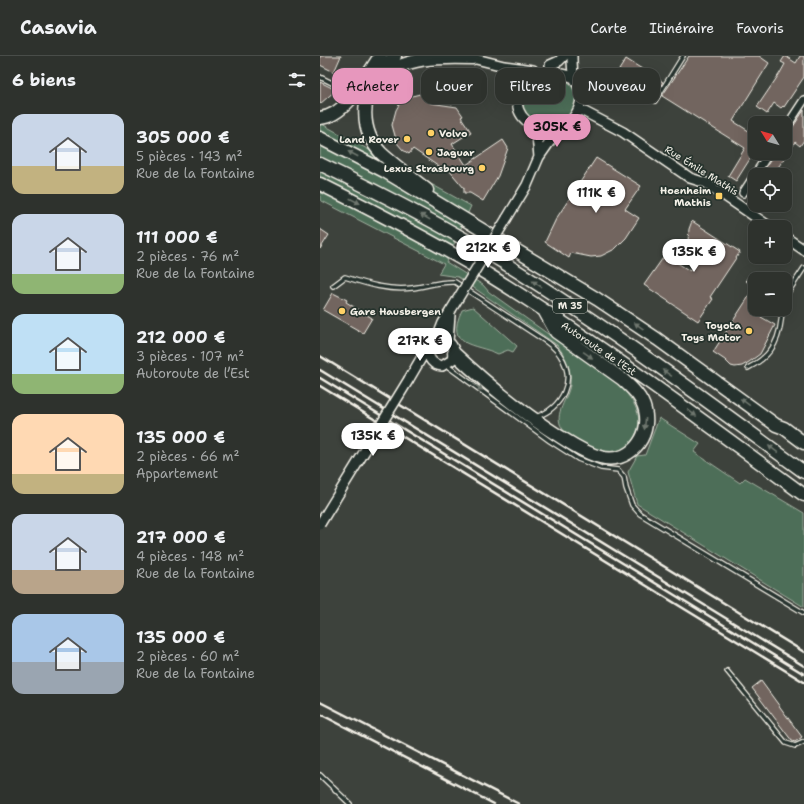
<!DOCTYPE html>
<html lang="fr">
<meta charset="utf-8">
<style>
body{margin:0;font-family:"Shantell Sans",sans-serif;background:#3a3e39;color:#f1f3f6;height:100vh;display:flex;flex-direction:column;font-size:15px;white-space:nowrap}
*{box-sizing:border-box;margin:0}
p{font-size:13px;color:#a7aaaa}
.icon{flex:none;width:22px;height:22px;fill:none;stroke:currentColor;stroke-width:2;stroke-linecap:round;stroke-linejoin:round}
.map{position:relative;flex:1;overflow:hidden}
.side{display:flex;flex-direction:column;background:#2e322d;width:320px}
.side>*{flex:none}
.hud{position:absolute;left:12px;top:12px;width:380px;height:36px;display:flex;gap:8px}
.needle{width:26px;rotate:307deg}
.tools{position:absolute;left:428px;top:60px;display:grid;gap:8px}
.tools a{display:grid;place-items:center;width:44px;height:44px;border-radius:8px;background:#2e322d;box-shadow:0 4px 16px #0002,0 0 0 1px #494d49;font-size:20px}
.price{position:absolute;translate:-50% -34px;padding:0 9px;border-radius:14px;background:#fff;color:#222;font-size:13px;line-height:26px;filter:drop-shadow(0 1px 2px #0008)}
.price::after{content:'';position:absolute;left:50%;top:24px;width:12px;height:9px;margin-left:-6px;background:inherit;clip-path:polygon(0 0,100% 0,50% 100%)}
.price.active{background:#e797bd;color:#111}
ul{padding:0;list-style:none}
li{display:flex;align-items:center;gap:12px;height:100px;padding:0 12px}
li span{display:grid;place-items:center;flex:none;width:112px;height:80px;border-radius:12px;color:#555}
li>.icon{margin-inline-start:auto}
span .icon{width:48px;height:48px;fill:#fffc;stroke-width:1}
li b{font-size:17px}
h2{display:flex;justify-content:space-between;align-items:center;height:48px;padding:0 12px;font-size:17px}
.tag{padding:0 14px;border-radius:12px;background:#2e322d;box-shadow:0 4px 16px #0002,0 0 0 1px #494d49;font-size:14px;line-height:36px}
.tag.active{background:#e797bd;color:#111}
header{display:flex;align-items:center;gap:24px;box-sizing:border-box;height:56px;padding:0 20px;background:#2e322d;border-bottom:1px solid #494d49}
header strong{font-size:19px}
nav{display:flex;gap:22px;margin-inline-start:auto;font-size:14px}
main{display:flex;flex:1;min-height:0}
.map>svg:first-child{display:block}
</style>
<header>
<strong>Casavia</strong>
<nav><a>Carte</a><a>Itinéraire</a><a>Favoris</a></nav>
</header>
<main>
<section class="side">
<h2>6 biens<svg class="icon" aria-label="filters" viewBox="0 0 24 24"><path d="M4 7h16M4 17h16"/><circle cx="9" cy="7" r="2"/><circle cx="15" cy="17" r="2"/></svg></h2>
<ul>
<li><span style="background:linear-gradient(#c9d6e8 65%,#c2b280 0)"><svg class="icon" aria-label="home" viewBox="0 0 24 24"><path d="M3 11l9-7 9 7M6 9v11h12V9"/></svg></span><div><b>305 000 €</b><p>5 pièces · 143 m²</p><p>Rue de la Fontaine</p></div></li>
<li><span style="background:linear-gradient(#c9d6e8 75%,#8fb573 0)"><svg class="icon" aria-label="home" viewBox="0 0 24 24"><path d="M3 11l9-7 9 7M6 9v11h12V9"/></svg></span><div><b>111 000 €</b><p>2 pièces · 76 m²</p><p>Rue de la Fontaine</p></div></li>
<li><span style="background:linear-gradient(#bfe0f5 75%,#8fb573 0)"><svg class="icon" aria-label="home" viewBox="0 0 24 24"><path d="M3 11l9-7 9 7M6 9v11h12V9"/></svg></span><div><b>212 000 €</b><p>3 pièces · 107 m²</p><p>Autoroute de l’Est</p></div></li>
<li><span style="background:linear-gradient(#ffd9b3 75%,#c2b280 0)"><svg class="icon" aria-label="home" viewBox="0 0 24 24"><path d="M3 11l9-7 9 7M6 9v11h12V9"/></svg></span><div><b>135 000 €</b><p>2 pièces · 66 m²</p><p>Appartement</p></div></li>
<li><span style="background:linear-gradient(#c9d6e8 70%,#b9a48a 0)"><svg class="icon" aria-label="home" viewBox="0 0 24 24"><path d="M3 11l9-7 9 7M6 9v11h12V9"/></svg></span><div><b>217 000 €</b><p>4 pièces · 148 m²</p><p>Rue de la Fontaine</p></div></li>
<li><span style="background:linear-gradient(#a9c7e8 60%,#9aa5b1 0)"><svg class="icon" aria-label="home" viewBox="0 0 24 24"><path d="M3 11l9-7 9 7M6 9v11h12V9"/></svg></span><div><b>135 000 €</b><p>2 pièces · 60 m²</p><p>Rue de la Fontaine</p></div></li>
</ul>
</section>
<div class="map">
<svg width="484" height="748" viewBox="0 0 484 748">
<rect width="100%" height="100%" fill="#3d423c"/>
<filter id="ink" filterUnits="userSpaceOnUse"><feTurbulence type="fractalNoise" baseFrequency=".025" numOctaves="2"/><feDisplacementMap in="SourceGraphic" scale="8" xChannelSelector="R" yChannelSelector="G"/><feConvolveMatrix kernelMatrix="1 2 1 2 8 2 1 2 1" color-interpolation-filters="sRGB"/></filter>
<g filter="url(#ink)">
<path fill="#4e6e58" stroke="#a1b0a0" d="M242,20C250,27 257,35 255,47C248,86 191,67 204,35C206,30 212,25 215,21Z
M0,67L151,150L126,206L163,229L169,236L297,327C311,341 326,359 315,380C311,389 305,394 295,396C283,399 275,395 264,388C257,384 246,379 242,372C233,358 248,343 250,329C252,314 246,301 237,289L138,221L118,218L124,208L0,144Z
M153,251L197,290L193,296L188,294L178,298C155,287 124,292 142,254Z
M339,362L380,388L374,396L420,427L425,422L484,457V551L317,448L308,416L317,400L325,399Z"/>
<path fill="#72655f" stroke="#f4f1e8" d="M0,0H21L14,16L0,9Z
M369,0H439L449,7L413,65L435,79V95L416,125L408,120L425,92L342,40Z
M465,0L476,7L480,0H484V21L464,51L463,50L461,52L454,47L447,58L437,51L460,17L465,8L461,6Z
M306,3L343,26L336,37L299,14Z
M0,26L16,34L0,48Z
M104,37L112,38L110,47L137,51L143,60L141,61L151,76L132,88L146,109L183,84L188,92L178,120L163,145L150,137H144V132L128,113L125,115L93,93L89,98L83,94L77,87L72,69L76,54L80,47L88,41Z
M484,54V84L480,90L475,86L453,119H441L455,97H465V83Z
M276,102L321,130L305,153L319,162L306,182L295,193L281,200L271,201L251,197L249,202L225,186L236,163Z
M372,165L420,196L390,241L393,243L378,265L324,229L345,199L370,215L379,201L374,196L368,185L369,173Z
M0,173L9,179L0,193Z
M435,231V253H446L441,261L455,269L440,298L429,306L422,310L415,311L411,310L405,304L393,296Z
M13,237L27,244L26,246L52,262L43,277L3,254Z
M441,625L482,681L475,686L472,685L432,632Z"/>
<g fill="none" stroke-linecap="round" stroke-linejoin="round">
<g stroke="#f4f1e8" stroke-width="6">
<path id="service" d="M0,21L14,28
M335,45L363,0
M429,224L435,228
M13,230L25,221C47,228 69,235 92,232C107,230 120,225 135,226L219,281C227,286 235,291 240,299C257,324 242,352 216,361
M465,241L484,212
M126,309L230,385L258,403L281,412L298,414L304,421L306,432L312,449L320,458L484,557
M428,312C454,299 461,281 462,253
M407,615L466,687L475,690L484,686
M0,719L30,748"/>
</g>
<g stroke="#f4f1e8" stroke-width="10">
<path id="minor" d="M465,73L484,44
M423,137L449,97"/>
</g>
<g stroke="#f4f1e8" stroke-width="12">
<path id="tertiary" d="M252,0C252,7 252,15 254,21C255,25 258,29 260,32C264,46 257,60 247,68C240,73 229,74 220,72C173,56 207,0 254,22
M148,1L184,10L213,14
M230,9L239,5L244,0
M184,10L198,32
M259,53L303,76L370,122L386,127L450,171
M212,68L217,79L219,101
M187,162L207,129L219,101L240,71
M465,181L484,194
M128,286L130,259
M108,294C108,303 113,309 122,310L132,304L134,294C131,285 124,282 116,285
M89,323L103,299L116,285L123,267L131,254"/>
</g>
<g stroke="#f4f1e8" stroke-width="15">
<path id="trunk" d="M75,0C69,5 62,11 58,17C41,41 40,75 61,97C75,110 92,122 107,134
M59,24C83,0 121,1 153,2
M0,62C27,60 46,20 60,0
M0,82L66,116L277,243L337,283L456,369L464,372L484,387
M0,108C62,138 123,169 181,205C286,270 385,343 484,416
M0,128C58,157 117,187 172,221C280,288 382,364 484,439
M134,297C167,328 201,356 239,380C252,388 265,397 280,401C308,409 332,382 325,354C322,341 312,332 302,323L236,276L225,256"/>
</g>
<use href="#service" stroke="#26332d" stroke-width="3.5"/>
<use href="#minor" stroke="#26332d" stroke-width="7"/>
<use href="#tertiary" stroke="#26332d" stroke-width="9"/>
<use href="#trunk" stroke="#26332d" stroke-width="12"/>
<path stroke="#f4f1e8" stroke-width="2.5" d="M0,300L484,596
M0,314L484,610
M0,322L484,618
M0,330L484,626
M0,646L199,748
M0,658L174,748"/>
<g stroke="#f4f1e8" stroke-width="12" stroke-linecap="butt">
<path id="tertiary-bridge" d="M131,254L187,162
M0,468L89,323"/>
</g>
<use href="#tertiary-bridge" stroke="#26332d" stroke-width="9"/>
</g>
<defs><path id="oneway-solid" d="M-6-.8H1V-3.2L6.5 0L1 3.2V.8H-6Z"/></defs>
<g fill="#6e766e">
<use href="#oneway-solid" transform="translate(33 98) rotate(-152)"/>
<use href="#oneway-solid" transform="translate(35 145) rotate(27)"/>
<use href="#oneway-solid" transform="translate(105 161) rotate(-151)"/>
<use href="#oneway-solid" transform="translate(217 228) rotate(-147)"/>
<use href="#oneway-solid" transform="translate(319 270) rotate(-145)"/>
<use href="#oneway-solid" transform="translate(268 299) rotate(35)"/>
<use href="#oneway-solid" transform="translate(347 317) rotate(-145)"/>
<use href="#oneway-solid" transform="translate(158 331) rotate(36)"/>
<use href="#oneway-solid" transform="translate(425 346) rotate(-144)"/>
<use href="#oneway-solid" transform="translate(372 357) rotate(36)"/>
<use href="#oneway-solid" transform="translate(325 368) rotate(96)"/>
<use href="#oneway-solid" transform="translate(453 393) rotate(-144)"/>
</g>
</g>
<g fill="#ffd166" stroke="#26332d" stroke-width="1.5">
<circle cx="111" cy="77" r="4"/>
<circle cx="87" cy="83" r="4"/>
<circle cx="109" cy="96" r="4"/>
<circle cx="162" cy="112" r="4"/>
<rect x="395" y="136" width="8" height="8" rx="2"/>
<circle cx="22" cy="255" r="4"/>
<circle cx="429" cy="275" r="4"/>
</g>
<g text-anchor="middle" stroke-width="3.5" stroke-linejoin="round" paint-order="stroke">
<rect fill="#26332d" stroke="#b6b8b0" stroke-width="1" x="233" y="243" width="34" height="14" rx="3"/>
<g font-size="9" font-weight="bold" fill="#f4f1e8">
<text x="250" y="253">M 35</text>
</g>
<g font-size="10" font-weight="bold" fill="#f4f1e8" stroke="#26332d" text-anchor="end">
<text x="119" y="81" text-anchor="start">Volvo</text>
<text x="79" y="87">Land Rover</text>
<text x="117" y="100" text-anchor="start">Jaguar</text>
<text x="154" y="116">Lexus Strasbourg</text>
<text x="391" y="138">Hoenheim<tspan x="391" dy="12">Mathis</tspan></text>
<text x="30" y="259" text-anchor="start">Gare Hausbergen</text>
<text x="421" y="273">Toyota<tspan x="421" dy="12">Toys Motor</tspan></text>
</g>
<g font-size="10" fill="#f4f1e8" stroke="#26332d">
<text transform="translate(382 114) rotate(32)" y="4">Rue Émile Mathis</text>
<text transform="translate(279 292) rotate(34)" y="4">Autoroute de l’Est</text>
</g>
</g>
</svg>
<div class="tools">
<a><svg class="needle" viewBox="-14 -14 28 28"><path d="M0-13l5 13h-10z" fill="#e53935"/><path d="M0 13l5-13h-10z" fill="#a7aaaa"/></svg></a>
<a><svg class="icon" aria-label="locate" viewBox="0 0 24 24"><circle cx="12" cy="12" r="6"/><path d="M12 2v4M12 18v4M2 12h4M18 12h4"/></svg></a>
<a>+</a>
<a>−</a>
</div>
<b class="price active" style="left:237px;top:92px">305K €</b>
<b class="price" style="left:276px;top:158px">111K €</b>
<b class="price" style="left:168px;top:213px">212K €</b>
<b class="price" style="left:374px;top:217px">135K €</b>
<b class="price" style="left:100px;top:306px">217K €</b>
<b class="price" style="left:53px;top:401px">135K €</b>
<div class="hud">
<a class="tag active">Acheter</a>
<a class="tag">Louer</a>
<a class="tag">Filtres</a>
<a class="tag">Nouveau</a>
</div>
</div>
</main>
